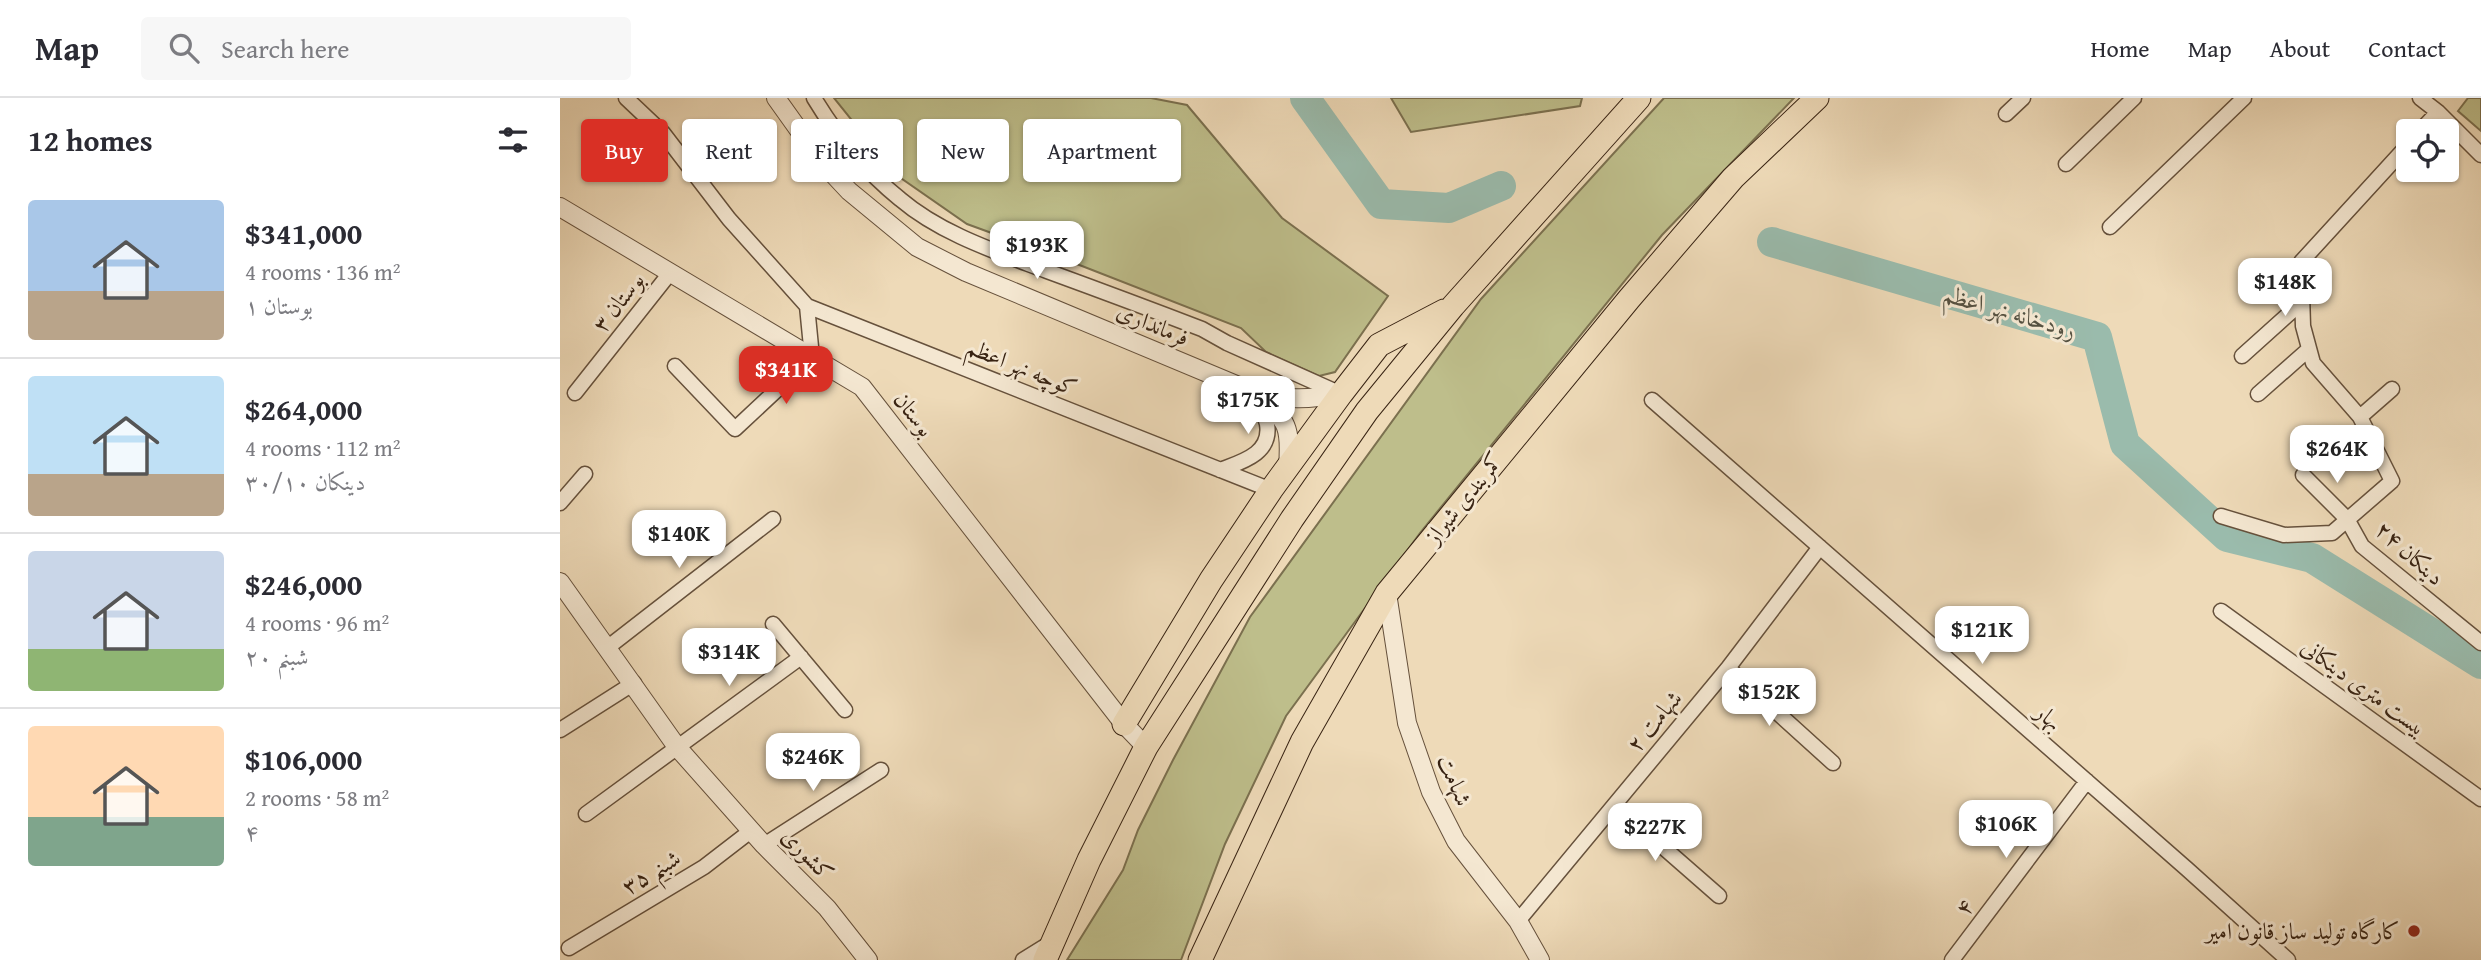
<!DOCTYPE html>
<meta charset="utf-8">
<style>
body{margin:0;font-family:"Gentium Book Plus",Amiri,serif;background:#f7f7f7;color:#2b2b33;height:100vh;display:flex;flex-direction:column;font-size:26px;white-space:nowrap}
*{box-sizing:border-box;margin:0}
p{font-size:23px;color:#7c7c81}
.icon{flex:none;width:38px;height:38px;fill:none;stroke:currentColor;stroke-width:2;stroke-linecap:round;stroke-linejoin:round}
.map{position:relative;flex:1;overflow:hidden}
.details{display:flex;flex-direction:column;background:#fff;width:560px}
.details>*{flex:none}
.guide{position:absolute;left:21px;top:21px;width:665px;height:63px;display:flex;gap:14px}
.fabs{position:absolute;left:1836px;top:21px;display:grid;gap:14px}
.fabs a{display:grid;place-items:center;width:63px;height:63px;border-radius:7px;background:#fff;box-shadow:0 2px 5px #0004;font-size:35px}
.price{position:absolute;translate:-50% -60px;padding:0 16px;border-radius:14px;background:#fff;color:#222;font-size:23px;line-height:46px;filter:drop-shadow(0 2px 4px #0008)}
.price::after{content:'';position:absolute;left:50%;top:42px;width:21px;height:16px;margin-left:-10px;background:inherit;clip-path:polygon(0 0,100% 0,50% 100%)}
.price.current{background:#d93025;color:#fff}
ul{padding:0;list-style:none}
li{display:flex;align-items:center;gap:21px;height:175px;padding:0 28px}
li+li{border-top:2px solid #e1e1e2}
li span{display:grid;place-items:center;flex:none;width:196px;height:140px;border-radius:7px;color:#555}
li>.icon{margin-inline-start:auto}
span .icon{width:84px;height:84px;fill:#fffc;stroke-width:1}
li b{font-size:30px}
h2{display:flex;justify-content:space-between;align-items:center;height:84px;padding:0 28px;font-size:30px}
.tag{padding:0 24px;border-radius:7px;background:#fff;box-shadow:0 2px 5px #0004;font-size:24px;line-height:63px}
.tag.current{background:#d93025;color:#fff}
header{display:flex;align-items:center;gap:42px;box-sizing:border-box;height:98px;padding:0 35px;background:#fff;border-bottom:2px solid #e1e1e2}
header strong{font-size:33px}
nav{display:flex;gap:38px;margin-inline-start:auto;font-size:24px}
.search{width:490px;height:63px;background:#f7f7f7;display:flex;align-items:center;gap:18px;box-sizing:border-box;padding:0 24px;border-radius:7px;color:#7c7c81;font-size:26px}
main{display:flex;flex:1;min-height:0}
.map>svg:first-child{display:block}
</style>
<header>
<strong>Map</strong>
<div class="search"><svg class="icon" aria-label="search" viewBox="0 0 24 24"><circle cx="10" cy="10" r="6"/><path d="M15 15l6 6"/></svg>Search here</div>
<nav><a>Home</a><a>Map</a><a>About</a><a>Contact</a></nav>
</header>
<main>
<section class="details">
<h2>12 homes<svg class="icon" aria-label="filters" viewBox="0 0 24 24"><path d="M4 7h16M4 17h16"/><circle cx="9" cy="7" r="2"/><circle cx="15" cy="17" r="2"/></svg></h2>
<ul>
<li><span style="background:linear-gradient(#a9c7e8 65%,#b9a48a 0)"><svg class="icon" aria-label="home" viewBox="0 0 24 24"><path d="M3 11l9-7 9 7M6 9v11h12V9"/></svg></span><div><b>$341,000</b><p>4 rooms · 136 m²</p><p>۱ بوستان</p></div></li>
<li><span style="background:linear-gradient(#bfe0f5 70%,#b9a48a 0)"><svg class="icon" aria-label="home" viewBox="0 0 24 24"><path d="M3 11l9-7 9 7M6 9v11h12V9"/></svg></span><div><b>$264,000</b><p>4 rooms · 112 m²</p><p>۳۰/۱۰ دینکان</p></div></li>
<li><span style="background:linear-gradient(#c9d6e8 70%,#8fb573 0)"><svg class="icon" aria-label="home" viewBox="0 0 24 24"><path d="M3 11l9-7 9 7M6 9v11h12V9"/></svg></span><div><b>$246,000</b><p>4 rooms · 96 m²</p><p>۲۰ شبنم</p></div></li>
<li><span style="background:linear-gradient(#ffd9b3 65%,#7fa58c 0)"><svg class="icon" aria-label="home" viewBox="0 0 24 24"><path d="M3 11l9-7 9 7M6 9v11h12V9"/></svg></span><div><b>$106,000</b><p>2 rooms · 58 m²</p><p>۴</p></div></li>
</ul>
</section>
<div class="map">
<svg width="1921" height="862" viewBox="0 0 1921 862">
<rect width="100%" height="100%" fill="#eedab8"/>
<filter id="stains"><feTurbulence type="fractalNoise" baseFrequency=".00286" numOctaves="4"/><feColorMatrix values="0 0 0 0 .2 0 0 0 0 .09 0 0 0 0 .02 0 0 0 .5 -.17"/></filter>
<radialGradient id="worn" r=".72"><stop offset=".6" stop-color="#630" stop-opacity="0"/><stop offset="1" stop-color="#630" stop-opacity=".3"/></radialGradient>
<path fill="#bebe8b" stroke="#7b704f" stroke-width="2" d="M274,0H591L627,7L722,120L828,198L775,274L759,278L706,254L681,230L522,168L407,126L335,76Z
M831,0H1022L1020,8L851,34Z
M1104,0H1234L1102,137L860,435L726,618L665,746L621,862H507L563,772L578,732L613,662L690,519L921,201Z
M1908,0H1921V33L1898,13Z"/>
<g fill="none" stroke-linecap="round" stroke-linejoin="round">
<path stroke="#9abbac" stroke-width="30" d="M745,0L821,106L889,110L941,88
M1212,144L1537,239L1565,346L1667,439L1752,460L1921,566"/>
<g stroke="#66513c" stroke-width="17">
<path id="minor" d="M66,0L103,35L169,121L247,208L252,259L175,331L115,268
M254,0C277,38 305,73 340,101C381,136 437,154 487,173C539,192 590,211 642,231L667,245L781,296
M1860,0L1878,14L1921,57
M1446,16L1463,0
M1860,33L1878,14
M1506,66L1574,0
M1550,129L1684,0
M247,208L711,392
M1682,258L1742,204
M15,295L110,175
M1698,296L1749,251
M1092,302L1627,771L1728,862
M1800,319L1832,291
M660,372C681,364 712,356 707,326C705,317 698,305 694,296
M1743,377L1787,421L1802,448L1921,545
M0,405L25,376
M1661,418L1724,437L1772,435L1832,383L1800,319L1753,265L1743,228L1741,164L1848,47
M1661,513L1921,701
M213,526L285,612
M47,550L213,421
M1168,570L1273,665
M0,632L74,585
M1055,707L1159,798
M26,716L241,559
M204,747L321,672
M958,823L1168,570L1260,449
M9,850L144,769L192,732
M463,862L492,844
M1392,862L1527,683"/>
</g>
<g stroke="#66513c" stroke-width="20">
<path id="tertiary" d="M216,0L261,63L289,93L357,149L406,174L693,294C726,302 747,302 781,296
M0,109L302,289L564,626L586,649
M699,299C728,322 731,330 728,368
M0,484L117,649L204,747L267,810L308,862
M827,495L847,625L871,694L896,743L958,823L980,862"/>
</g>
<g stroke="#382313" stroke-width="25">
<path id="trunk" d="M564,626L651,482L711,392L781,296L819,247L884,213
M485,862L529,762L586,649L732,421L807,313L893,208L1079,0
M640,862L742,644L827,495L1069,201L1173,80L1257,0"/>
</g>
<use href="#minor" stroke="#f4e7d1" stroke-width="14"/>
<use href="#tertiary" stroke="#f4e7d1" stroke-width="18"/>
<use href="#trunk" stroke="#eedab8" stroke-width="23"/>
</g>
<circle fill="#8f2418" stroke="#f4e7d1" stroke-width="2.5" cx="1854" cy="833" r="7"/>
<g text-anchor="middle" stroke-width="6" stroke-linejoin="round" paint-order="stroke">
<g font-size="23" fill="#382313" stroke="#f4e7d1">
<text transform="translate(58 204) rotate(-52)" y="8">۳ بوستان</text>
<text transform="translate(593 226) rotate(23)" y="8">فرمانداری</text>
<text transform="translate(462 269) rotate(22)" y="8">کوچه نهر اعظم</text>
<text transform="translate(354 316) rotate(52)" y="8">بوستان</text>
<text transform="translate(904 400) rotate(-51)" y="8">کمربندی شیراز</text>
<text transform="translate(1850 455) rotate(42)" y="8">۲۴ دینکان</text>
<text transform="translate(1804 589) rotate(36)" y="8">بیست متری دینکانی</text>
<text transform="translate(1489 619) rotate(41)" y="8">بهار</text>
<text transform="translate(1094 623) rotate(-50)" y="8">۲ شهامت</text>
<text transform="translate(895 682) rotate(67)" y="8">شهامت</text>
<text transform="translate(248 756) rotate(46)" y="8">کشوری</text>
<text transform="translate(91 774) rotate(-31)" y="8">۳۵ شبنم</text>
<text transform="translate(1404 809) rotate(-53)" y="8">۴</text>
</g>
<g font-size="23" fill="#382313" stroke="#f4e7d1" text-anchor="end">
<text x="1840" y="841">کارگاه تولید ساز قانون امیر</text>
</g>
<g font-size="24" font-style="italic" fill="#555141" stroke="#f4e7d1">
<text transform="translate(1450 214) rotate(16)" y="8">رودخانه نهر اعظم</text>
</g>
</g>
<rect width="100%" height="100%" filter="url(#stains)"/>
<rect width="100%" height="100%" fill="url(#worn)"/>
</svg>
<div class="fabs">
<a><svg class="icon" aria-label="locate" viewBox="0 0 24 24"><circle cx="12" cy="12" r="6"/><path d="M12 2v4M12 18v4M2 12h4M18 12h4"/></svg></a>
</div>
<b class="price" style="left:477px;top:183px">$193K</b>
<b class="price" style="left:1725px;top:220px">$148K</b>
<b class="price current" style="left:226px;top:308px">$341K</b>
<b class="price" style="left:688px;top:338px">$175K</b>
<b class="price" style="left:1777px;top:387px">$264K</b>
<b class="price" style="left:119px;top:472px">$140K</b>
<b class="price" style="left:1422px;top:568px">$121K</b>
<b class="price" style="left:169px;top:590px">$314K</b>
<b class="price" style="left:1209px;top:630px">$152K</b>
<b class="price" style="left:253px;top:695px">$246K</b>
<b class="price" style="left:1446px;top:762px">$106K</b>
<b class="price" style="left:1095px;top:765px">$227K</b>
<div class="guide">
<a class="tag current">Buy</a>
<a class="tag">Rent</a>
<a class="tag">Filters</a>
<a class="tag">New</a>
<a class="tag">Apartment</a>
</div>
</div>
</main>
